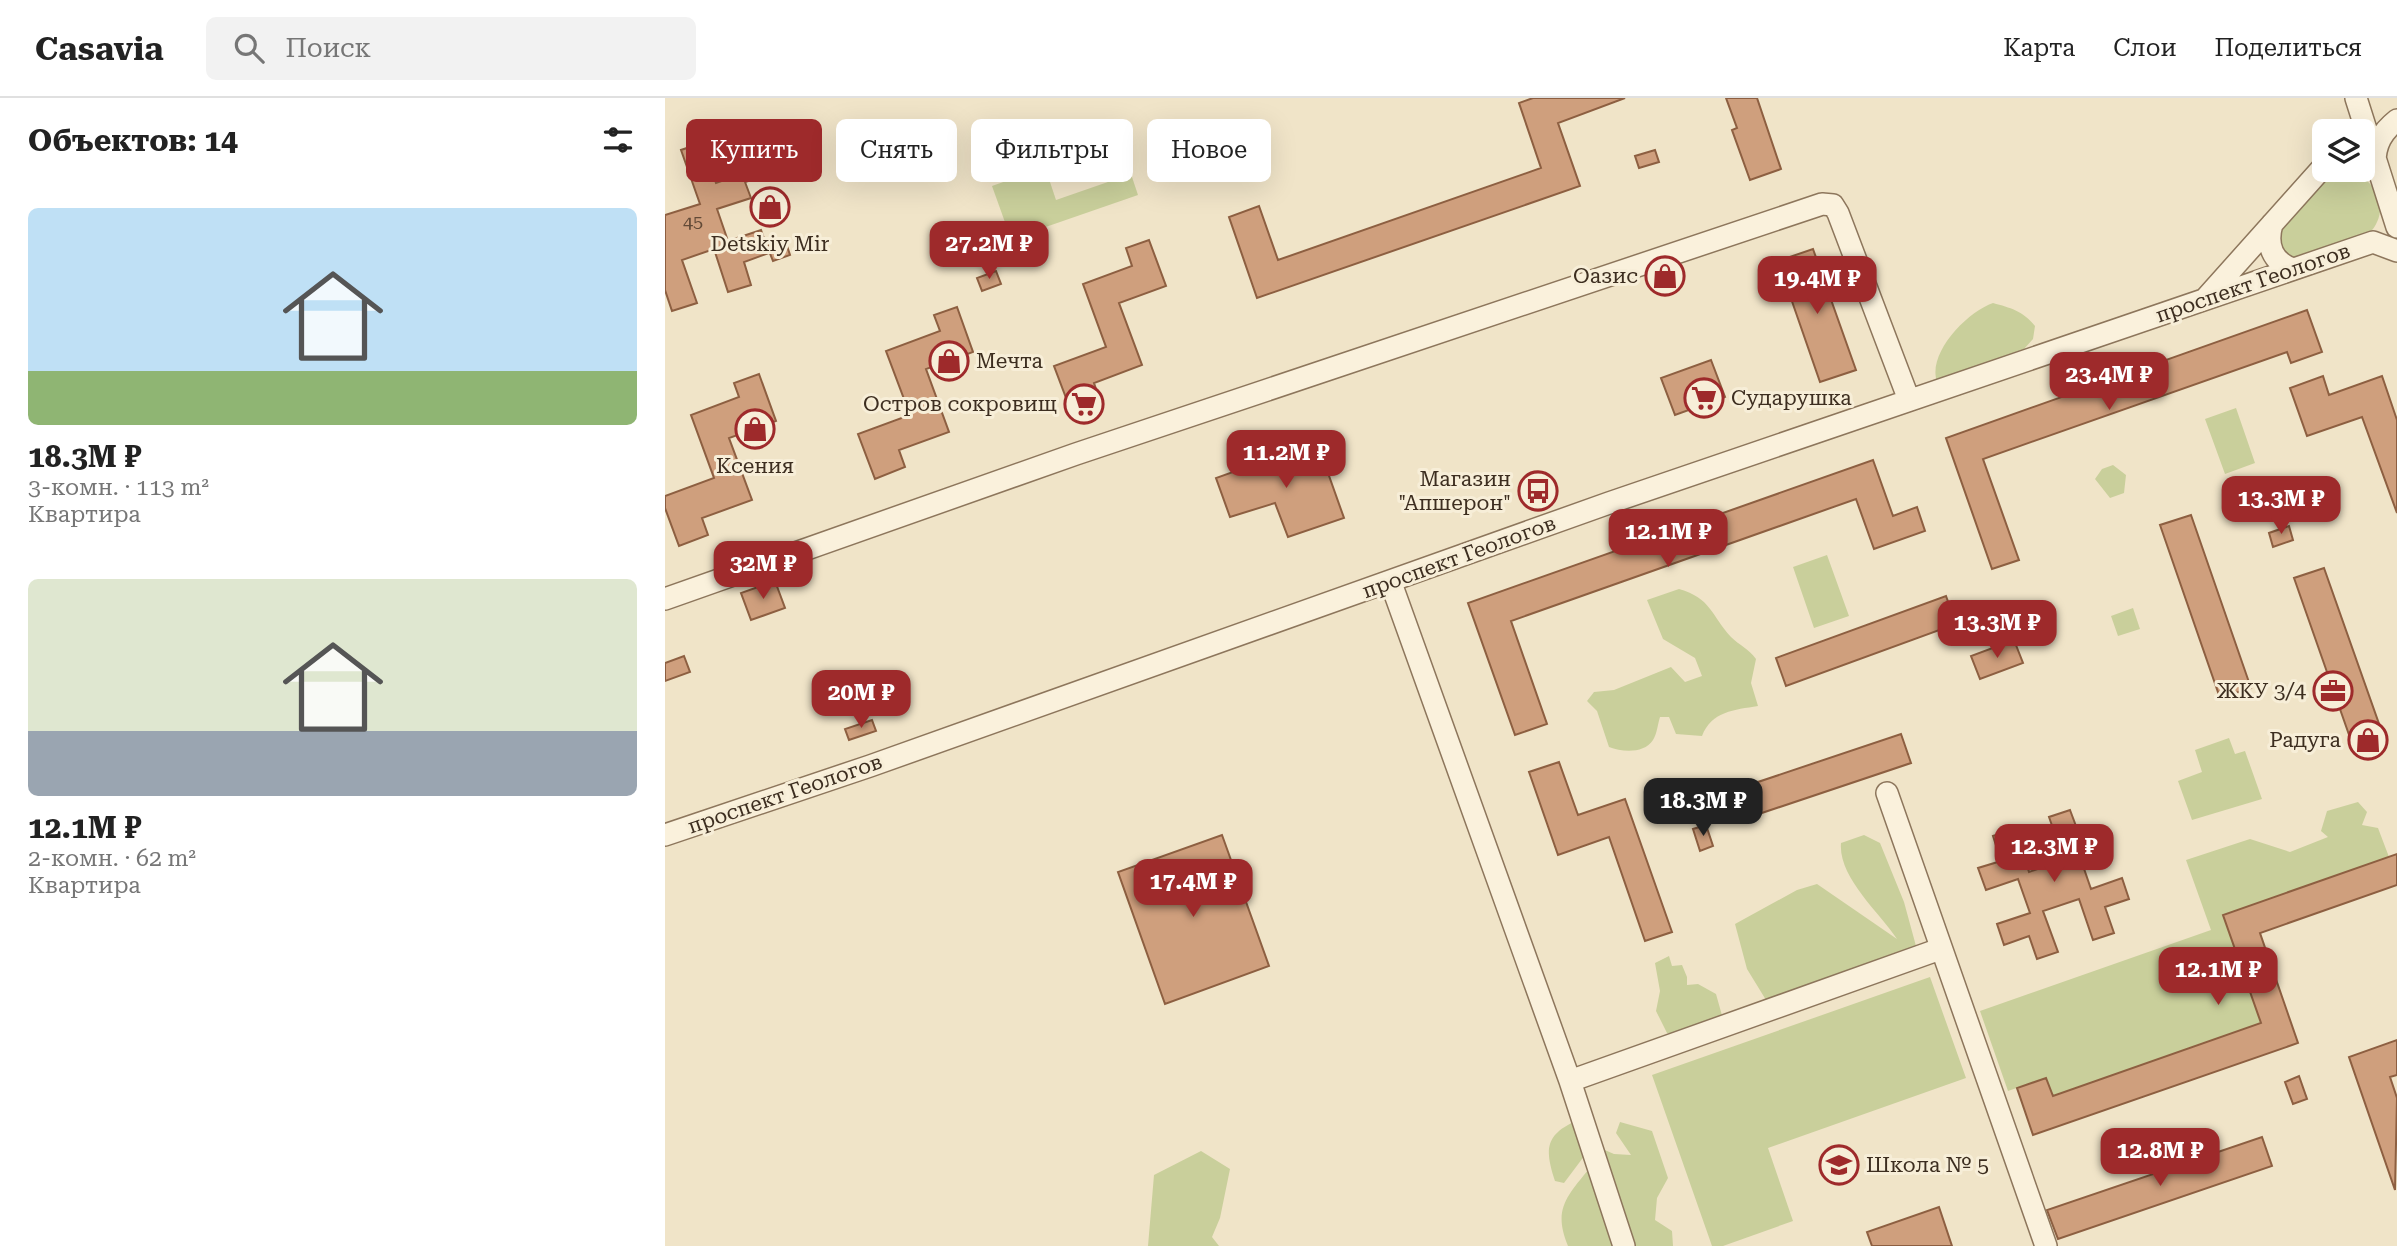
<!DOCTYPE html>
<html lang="ru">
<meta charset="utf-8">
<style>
body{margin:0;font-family:"Roboto Serif",serif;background:#f2f2f2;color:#222;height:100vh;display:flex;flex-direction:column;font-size:26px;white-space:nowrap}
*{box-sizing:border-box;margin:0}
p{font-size:23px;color:#767676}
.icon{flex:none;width:38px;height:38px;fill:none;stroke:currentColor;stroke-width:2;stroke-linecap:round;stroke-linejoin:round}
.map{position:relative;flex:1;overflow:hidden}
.details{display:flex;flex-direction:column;background:#fff;width:665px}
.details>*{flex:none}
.guide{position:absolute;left:21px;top:21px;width:665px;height:63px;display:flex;gap:14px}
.controls{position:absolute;left:1647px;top:21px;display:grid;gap:14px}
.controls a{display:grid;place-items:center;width:63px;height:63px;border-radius:10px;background:#fff;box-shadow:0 7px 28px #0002;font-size:35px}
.price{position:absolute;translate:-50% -60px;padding:0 16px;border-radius:14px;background:#9e2a2b;color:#fff;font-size:23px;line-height:46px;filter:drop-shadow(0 2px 4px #0008)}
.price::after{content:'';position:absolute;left:50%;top:42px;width:21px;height:16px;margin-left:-10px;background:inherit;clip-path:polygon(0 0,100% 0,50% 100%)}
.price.active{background:#222;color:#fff}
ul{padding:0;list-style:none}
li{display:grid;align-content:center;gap:14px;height:371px;padding:0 28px}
li span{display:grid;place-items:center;height:217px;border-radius:10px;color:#555}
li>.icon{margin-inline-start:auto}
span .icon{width:126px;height:126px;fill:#fffc;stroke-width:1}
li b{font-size:30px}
h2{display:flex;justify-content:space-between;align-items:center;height:84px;padding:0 28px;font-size:30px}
.pill{padding:0 24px;border-radius:10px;background:#fff;box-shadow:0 7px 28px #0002;font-size:24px;line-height:63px}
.pill.active{background:#9e2a2b;color:#fff}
header{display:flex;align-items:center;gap:42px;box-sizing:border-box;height:98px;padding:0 35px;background:#fff;border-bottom:2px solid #e0e0e0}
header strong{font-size:33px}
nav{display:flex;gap:38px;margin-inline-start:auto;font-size:24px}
.search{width:490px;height:63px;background:#f2f2f2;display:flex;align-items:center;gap:18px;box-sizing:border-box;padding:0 24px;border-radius:10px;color:#767676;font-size:26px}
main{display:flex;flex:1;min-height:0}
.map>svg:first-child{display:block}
</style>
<header>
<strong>Casavia</strong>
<div class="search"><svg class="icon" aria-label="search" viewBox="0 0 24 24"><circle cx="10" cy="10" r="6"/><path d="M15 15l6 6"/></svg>Поиск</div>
<nav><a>Карта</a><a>Слои</a><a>Поделиться</a></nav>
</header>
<main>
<section class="details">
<h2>Объектов: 14<svg class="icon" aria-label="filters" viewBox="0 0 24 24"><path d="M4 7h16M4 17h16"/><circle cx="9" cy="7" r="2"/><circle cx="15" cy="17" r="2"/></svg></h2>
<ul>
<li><span style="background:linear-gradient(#bfe0f5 75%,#8fb573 0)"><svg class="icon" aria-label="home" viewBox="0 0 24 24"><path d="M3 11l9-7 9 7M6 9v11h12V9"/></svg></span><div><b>18.3M ₽</b><p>3-комн. · 113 m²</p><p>Квартира</p></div></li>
<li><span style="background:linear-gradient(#dfe7d0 70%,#9aa5b1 0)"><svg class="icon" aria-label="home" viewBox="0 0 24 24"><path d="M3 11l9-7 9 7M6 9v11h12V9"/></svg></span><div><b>12.1M ₽</b><p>2-комн. · 62 m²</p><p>Квартира</p></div></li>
</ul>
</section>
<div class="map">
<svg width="1732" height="1148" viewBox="0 0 1732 1148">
<rect width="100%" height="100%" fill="#f0e4c8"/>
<path fill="#c9cf9b" d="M380,69L391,102L466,76L473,97L346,141L327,88Z
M1673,72C1703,72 1728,103 1708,131C1701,140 1652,161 1640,162C1635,162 1629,161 1624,160L1614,147L1616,131L1664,76Z
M1328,205C1346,210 1358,213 1370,228L1368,241L1359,251L1272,284C1262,255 1302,214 1328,205Z
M1571,310L1590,365L1560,376L1540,321Z
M1448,367L1461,377L1459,395L1445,400L1430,381L1437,371Z
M1162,457L1184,518L1149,530L1128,469Z
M1014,491C1046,500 1046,517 1066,539C1074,547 1084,551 1091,561L1086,585L1093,608C1069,612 1047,613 1037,638L1011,636L1004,619H995C993,625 992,636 988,642C979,656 957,654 944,649L932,613L922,603L929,594L949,592L1006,569L1020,584L1037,578L1030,560L998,541L982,502Z
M1468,510L1475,531L1453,538L1446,518Z
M1564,640L1570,656L1580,653L1597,701L1527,722L1513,683L1537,674L1530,652Z
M1693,704L1702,714L1697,727L1713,730L1724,759L1559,817L1596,925L1388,998L1381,980L1343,993L1315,913L1546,832L1521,762L1585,741L1625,754L1663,739L1656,733L1662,713Z
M1199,737L1215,745L1239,804L1251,848L1101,902L1082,871L1070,826L1132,792L1152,786L1232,841C1214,814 1173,779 1176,745Z
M1004,858L1007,868L1017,867L1022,879V887L1033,886L1051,896L1058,921L1016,937L1002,935L991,913L995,893L990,865Z
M1265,879L1301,980L1103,1050L1128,1123L1058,1148H1047L987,977Z
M909,1024L920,1057L899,1085L890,1083C881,1055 878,1038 909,1024Z
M955,1024L987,1033L1003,1080L992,1100L990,1122L1007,1133L1008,1148H970L935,1050L949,1056L966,1057L951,1035Z
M536,1053L565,1071L555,1120L547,1139L554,1148H483L489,1077Z
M924,1071L950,1148H903C888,1112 901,1099 924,1071Z"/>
<path fill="#cf9f7d" stroke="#8d5f41" stroke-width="2" d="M868,0H960L893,25L915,88L592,200L564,119L594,108L613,162L876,70L854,5Z
M1061,0H1092L1116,71L1085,82L1067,32L1072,30Z
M52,40L58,55L42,60L51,85L77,76L74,68L91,63L96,79L80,84L86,100L52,111L63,143L96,132L104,155L79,164L86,187L63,194L49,151L17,162L32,205L7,213L0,192V117L35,106L16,52Z
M990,52L994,64L974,70L970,58Z
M120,142L125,157L108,163L102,148Z
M484,142L501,188L454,205L477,267L429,285L435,303L406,313L389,268L441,249L418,186L467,168L461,150Z
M1148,151L1191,272L1155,284L1113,163Z
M331,173L336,186L317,193L312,180Z
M292,209L308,254L261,271L284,334L234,352L240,369L210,381L193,336L245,317L221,253L275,233L269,217Z
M1642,212L1657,254L1626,265L1622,254L1318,361L1354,462L1327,471L1281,340Z
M1046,262L1060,299L1010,317L996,280Z
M94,276L111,323L64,340L87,402L37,420L43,437L14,448L0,410V398L49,380L26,317L74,299L69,285Z
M1658,278L1664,297L1717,278L1732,322V415L1697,319L1642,338L1625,290Z
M652,344L679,420L623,439L610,405L565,419L551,380Z
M1208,362L1228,418L1252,409L1260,433L1209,451L1191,401L846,523L882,626L850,637L803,505Z
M1526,417L1586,590L1555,600L1495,427Z
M1624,428L1628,442L1608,449L1604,435Z
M1659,470L1719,640L1689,651L1629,480Z
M110,483L120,510L86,522L76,495Z
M1281,498L1291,526L1121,588L1111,560Z
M1349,542L1358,565L1315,581L1306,558Z
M19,558L25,574L0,583V565Z
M207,622L211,633L184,642L180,631Z
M1236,636L1246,665L1079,721L1069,692Z
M894,664L913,717L960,701L1007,834L980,843L944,739L893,757L864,674Z
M1405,712L1414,736L1438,728L1446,748L1415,759L1426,791L1457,780L1464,801L1440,809L1449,835L1428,842L1414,801L1378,813L1393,854L1372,861L1364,838L1339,847L1332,826L1365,815L1353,781L1321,792L1313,770L1336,763L1328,738L1350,731L1364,774L1399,762L1384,719Z
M1041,727L1048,748L1035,753L1028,731Z
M557,737L604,868L500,906L453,774Z
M1732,756V787L1595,835L1633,945L1368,1037L1352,990L1381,980L1388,998L1596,925L1558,817Z
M1732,942V977L1725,979L1732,1000L1730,1092L1684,959Z
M1634,978L1642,1001L1628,1006L1620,984Z
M1597,1039L1607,1068L1393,1141L1382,1112Z
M1274,1109L1287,1148H1207L1202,1134Z"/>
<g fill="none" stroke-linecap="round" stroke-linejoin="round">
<g stroke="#8d765c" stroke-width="24">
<path id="minor" d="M1691,0L1732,129
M1710,65C1710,46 1717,34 1732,22
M1607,126C1601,147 1607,164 1628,171
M1541,200L1659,68
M726,485L905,983L959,1148
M0,501L411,356L1157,106L1168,107L1173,115L1244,302
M1222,695L1381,1148
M0,737L205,668L944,405L1708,144L1732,153
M905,983L1275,851"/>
</g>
<use href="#minor" stroke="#faf1dc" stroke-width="21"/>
</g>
<defs>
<g id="shop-ring" transform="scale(2.0125)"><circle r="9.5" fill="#f7eed8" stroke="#9e2a2b" stroke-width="1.5"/><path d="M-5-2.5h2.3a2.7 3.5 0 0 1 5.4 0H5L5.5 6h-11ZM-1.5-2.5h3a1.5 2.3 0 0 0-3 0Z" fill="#9e2a2b"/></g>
<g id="supermarket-ring" transform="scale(2.0125)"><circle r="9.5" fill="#f7eed8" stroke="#9e2a2b" stroke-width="1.5"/><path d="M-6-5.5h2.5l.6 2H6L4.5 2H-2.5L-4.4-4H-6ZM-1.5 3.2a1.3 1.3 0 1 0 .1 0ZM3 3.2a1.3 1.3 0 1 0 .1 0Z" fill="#9e2a2b"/></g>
<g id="bus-ring" transform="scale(2.0125)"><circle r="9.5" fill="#f7eed8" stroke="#9e2a2b" stroke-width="1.5"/><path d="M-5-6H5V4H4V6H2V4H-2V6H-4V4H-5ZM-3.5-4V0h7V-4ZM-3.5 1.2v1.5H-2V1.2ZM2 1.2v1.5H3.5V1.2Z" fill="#9e2a2b"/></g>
<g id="office-ring" transform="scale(2.0125)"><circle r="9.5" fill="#f7eed8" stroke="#9e2a2b" stroke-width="1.5"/><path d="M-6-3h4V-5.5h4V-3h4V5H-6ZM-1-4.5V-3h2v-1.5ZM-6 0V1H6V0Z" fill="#9e2a2b"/></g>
<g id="school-ring" transform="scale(2.0125)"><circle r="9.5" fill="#f7eed8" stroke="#9e2a2b" stroke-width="1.5"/><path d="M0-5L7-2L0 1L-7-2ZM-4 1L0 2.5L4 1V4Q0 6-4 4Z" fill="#9e2a2b"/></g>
</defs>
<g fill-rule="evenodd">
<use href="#shop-ring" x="105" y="109"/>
<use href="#shop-ring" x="1000" y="178"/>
<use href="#shop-ring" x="284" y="263"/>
<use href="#supermarket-ring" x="1039" y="300"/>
<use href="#supermarket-ring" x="419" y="306"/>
<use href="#shop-ring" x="90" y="331"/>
<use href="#bus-ring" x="873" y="393"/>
<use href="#office-ring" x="1668" y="593"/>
<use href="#shop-ring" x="1703" y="642"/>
<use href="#school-ring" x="1174" y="1067"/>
</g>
<g text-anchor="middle" stroke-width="6" stroke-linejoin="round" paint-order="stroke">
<g font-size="18" fill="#624a37">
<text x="28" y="130">45</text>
</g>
<g font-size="21" fill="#3d2e20" stroke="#f7eed8" text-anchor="end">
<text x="105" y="153" text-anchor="middle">Detskiy Mir</text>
<text x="973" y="185">Оазис</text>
<text x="311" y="270" text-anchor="start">Мечта</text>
<text x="1066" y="307" text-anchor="start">Сударушка</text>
<text x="392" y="313">Остров сокровищ</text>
<text x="90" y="375" text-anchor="middle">Ксения</text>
<text x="846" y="388">Магазин<tspan x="846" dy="24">"Апшерон"</tspan></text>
<text x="1641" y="600">ЖКУ 3/4</text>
<text x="1676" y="649">Радуга</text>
<text x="1201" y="1074" text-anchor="start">Школа № 5</text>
</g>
<g font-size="21" fill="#3d2e20" stroke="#f7eed8">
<text transform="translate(1588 185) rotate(-19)" y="7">проспект Геологов</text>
<text transform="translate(794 459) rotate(-20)" y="7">проспект Геологов</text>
<text transform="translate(120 696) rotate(-19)" y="7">проспект Геологов</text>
</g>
</g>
</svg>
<div class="controls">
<a><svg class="icon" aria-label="layers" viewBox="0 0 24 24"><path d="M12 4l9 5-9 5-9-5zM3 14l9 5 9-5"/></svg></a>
</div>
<b class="price" style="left:324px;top:183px">27.2M ₽</b>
<b class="price" style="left:1152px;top:218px">19.4M ₽</b>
<b class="price" style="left:1444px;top:314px">23.4M ₽</b>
<b class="price" style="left:621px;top:392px">11.2M ₽</b>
<b class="price" style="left:1616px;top:438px">13.3M ₽</b>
<b class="price" style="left:1003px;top:471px">12.1M ₽</b>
<b class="price" style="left:98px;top:503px">32M ₽</b>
<b class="price" style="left:1332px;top:562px">13.3M ₽</b>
<b class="price" style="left:196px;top:632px">20M ₽</b>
<b class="price active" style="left:1038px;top:740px">18.3M ₽</b>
<b class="price" style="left:1389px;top:786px">12.3M ₽</b>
<b class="price" style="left:528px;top:821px">17.4M ₽</b>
<b class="price" style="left:1553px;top:909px">12.1M ₽</b>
<b class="price" style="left:1495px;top:1090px">12.8M ₽</b>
<div class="guide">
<a class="pill active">Купить</a>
<a class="pill">Снять</a>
<a class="pill">Фильтры</a>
<a class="pill">Новое</a>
</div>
</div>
</main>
